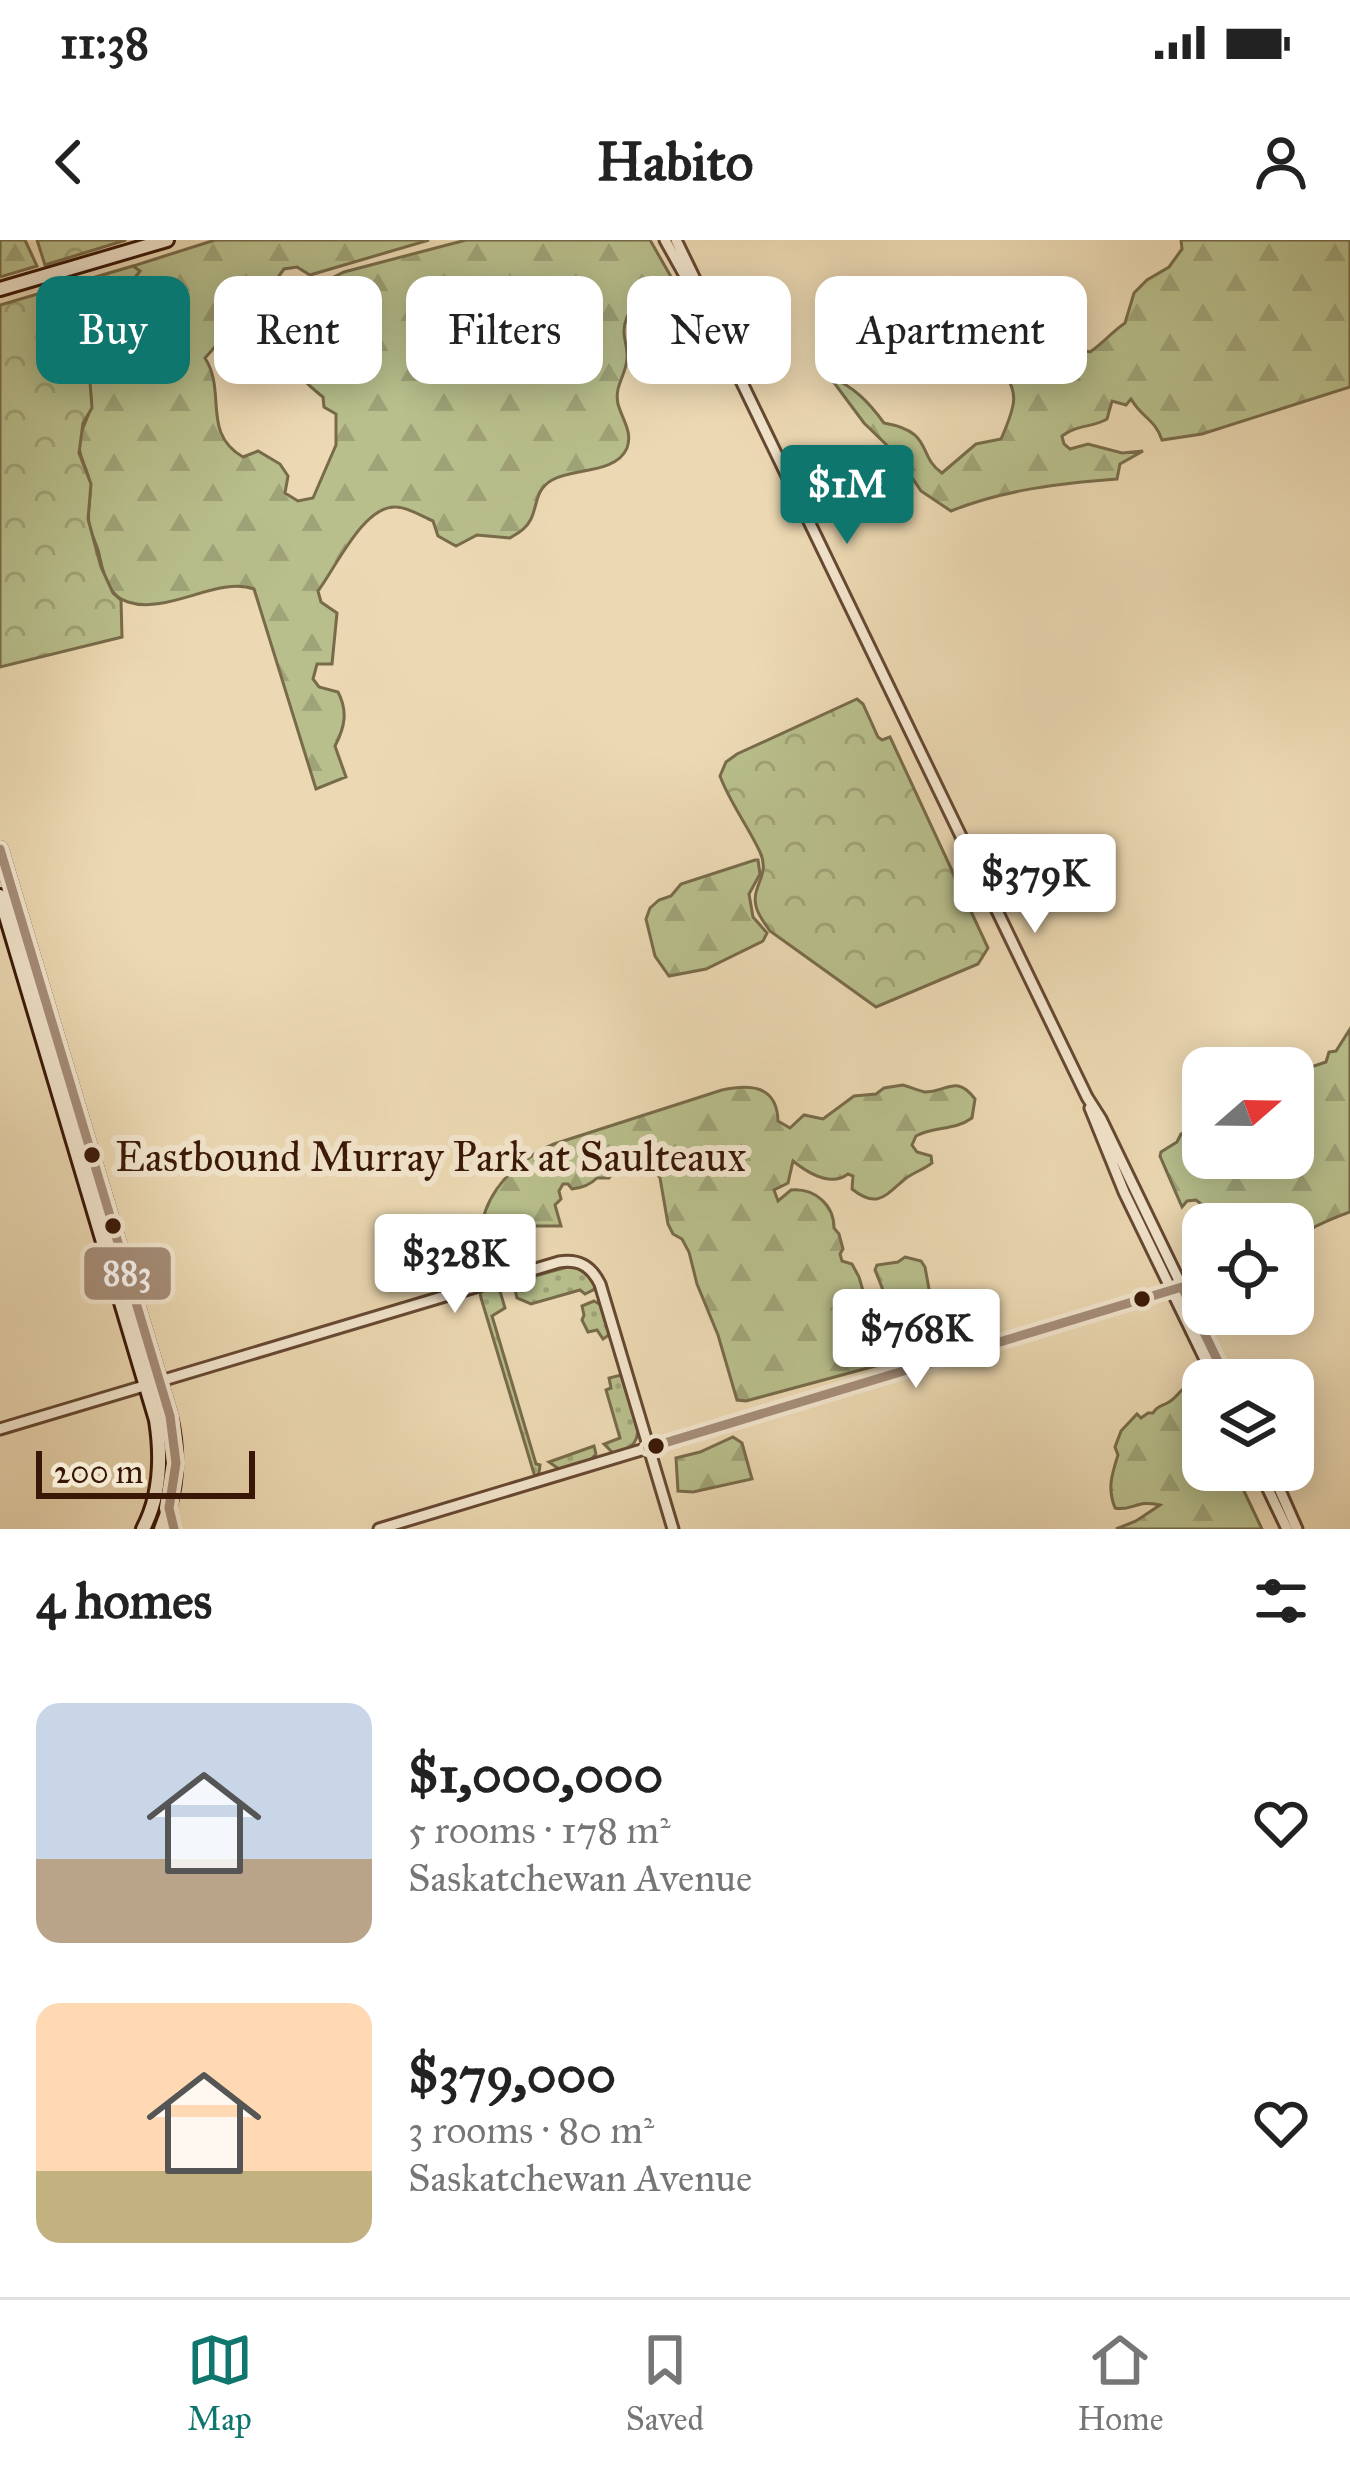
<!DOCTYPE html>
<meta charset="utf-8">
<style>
body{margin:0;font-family:"IM FELL Great Primer",serif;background:#f2f2f2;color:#222;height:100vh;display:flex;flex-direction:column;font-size:45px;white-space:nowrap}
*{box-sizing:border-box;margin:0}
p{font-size:39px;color:#767676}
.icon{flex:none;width:66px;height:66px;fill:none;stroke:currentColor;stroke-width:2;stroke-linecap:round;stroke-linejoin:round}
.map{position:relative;height:1289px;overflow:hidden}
.drawer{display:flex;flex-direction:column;background:#fff;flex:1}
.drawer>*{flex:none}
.top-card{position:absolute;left:36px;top:36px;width:1278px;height:108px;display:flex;gap:24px}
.needle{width:78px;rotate:70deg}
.tools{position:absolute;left:1182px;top:807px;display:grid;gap:24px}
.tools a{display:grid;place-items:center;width:132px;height:132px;border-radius:24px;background:#fff;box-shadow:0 6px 30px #0003;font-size:60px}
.scale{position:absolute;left:36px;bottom:30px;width:219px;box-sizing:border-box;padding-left:12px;border:6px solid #391707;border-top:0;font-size:33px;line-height:42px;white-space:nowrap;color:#391707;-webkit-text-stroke:9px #f3e6ce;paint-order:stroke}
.price{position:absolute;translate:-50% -102px;padding:0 27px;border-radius:12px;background:#fff;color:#222;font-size:39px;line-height:78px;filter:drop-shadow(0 3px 6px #0008)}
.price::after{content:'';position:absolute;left:50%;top:72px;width:36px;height:27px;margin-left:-18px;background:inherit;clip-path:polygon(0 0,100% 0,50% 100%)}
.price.selected{background:#0f766e;color:#fff}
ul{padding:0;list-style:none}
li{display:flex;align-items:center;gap:36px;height:300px;padding:0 36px}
li span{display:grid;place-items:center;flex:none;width:336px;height:240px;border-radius:24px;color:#555}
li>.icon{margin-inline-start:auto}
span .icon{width:144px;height:144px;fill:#fffc;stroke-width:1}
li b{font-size:51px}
h2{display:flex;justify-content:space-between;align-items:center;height:144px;padding:0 36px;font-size:51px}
.chip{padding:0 42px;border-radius:24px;background:#fff;box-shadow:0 6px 30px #0003;font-size:42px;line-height:108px}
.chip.selected{background:#0f766e;color:#fff}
.status{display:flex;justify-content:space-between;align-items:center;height:84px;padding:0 60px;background:#fff;direction:ltr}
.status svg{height:33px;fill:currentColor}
header{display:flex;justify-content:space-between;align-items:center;height:156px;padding:0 36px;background:#fff;font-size:54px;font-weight:700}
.tab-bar{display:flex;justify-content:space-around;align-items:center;height:168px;border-top:3px solid #e0e0e0;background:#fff;font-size:33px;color:#767676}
.tab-bar a{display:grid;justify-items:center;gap:6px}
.tab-bar .selected{color:#0f766e}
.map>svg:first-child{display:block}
</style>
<div class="status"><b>11:38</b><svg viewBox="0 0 49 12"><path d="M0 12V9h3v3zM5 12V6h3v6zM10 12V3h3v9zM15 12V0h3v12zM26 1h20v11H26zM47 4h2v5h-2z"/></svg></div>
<header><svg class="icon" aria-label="back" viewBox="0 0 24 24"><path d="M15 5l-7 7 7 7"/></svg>Habito<svg class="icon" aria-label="person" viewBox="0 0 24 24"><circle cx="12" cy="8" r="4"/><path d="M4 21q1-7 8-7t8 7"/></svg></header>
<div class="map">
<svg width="1350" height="1289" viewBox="0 0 1350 1289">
<defs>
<pattern id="grass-dots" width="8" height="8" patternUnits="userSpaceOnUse" patternTransform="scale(3)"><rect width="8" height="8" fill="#b8bf8c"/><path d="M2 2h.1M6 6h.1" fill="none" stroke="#9fa377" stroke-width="1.8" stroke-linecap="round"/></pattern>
<pattern id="forest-firs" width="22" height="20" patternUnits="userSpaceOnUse" patternTransform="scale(3)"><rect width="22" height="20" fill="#b8bf8c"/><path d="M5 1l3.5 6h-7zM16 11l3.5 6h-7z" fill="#9fa377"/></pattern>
<pattern id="park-crowns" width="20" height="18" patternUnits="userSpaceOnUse" patternTransform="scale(3)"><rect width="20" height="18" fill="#b8bf8c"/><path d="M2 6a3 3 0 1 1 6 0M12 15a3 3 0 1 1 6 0" fill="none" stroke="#9fa377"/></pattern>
</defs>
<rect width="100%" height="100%" fill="#ecd9b3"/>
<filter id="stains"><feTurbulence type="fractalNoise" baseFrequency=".00167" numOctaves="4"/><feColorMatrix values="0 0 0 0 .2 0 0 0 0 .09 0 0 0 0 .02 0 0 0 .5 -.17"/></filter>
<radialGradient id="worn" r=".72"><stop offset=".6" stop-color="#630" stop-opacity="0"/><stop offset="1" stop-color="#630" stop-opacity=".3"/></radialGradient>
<path fill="url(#grass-dots)" stroke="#786b4a" stroke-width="3" d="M571,1026C584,1030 595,1036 595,1049L585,1054L580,1050L531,1064L517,1058L514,1046L517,1041Z
M493,1048L500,1051L505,1068L492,1076L536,1224L540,1225L539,1233L535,1237L481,1058L480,1052Z
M594,1061L601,1065L609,1091V1095L603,1099L597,1090L588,1092L582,1080L584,1075L582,1066Z
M621,1135L638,1188C638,1205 628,1211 613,1213L604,1204L620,1198L606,1150L611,1148L609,1138Z
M594,1206L596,1214L590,1221L559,1229L549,1222Z"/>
<path fill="url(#forest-firs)" stroke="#786b4a" stroke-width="3" d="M0,0H25L37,26L0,37Z
M215,0H429L310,35L297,27L284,29L276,40L281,59C264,81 258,80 231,75L222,82C223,99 216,106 205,118C227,152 201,193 243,217L258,211L280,224L288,236L285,253L298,261L313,258L336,205V174L324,167L323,157C299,138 293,131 291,101L306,81L316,46L344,32L466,0H650L674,42C656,59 625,59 624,91C624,100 628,109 627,119C626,135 614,146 618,164C622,179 633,192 627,208C616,234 573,228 552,240C535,250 538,264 531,279C526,289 518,293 510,298L477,295L456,306L438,296L433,281C423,277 408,267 396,267C364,265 336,327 318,351L321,362L337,373L332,424H317L313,439L319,447L338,452C348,471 345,487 335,506L346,537L316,549L254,349C218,336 167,375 128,362C105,355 103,329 98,310C95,301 91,293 89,283C87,271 91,259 90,247C90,231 78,218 79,203C80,187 92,175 91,160C91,146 85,137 83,124C79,107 81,86 86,69L115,54L139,31L133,26Z
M1181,0H1350V147L1202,194L1162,200C1155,179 1142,178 1131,159L1126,165L1112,161L1107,179C1092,188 1078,184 1062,196L1064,204L1070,209L1088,204L1122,213L1143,211L1120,224L1117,239C1061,243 1003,250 951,271L921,251L897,215L864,183L829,136C854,147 868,161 884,183C935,192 916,215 942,233L976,204L1001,199C1024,147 1012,155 995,109L1004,90L1011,84C1035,102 1047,111 1074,93L1081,110L1090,112C1103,103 1112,92 1125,83L1134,53L1147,40L1169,27L1182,9Z
M755,620H758L760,634L749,654L753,677L767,693L763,701L706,729L669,736L655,716L646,679L650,668L659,660L671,656L681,644Z
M1350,789V972C1331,979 1309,988 1293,1000V984H1232L1224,974L1209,970L1196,960L1187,961L1182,967L1160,916L1161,912L1177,902L1181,894L1203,884V918H1293V844L1308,828L1326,822L1329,812L1336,811Z
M903,845C904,845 923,852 925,852C947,852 956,834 975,859L972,878C954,891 935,886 916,896L912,905L917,912L931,916L932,923C923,930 914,932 905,939C885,956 877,969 852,949L853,936L848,934C831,947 808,933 793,921L788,943L774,950L778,961L791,950C815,948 834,965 834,988L839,994L843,1009L840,1014L842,1021L852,1024L859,1037L882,1115L879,1125L746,1161L737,1160L718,1095L697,1044L689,1012L682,999L673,994L668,984L660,938L650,923L628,926L626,930L615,929L609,938H597C590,945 582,948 572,949L568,944H563L559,951L561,959L555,965L561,986H534L528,1011C514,1018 501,1021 486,1017C468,967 511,922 554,904L722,850C750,844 777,845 778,881L790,888L804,875L823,879L854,856L876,854L884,848Z
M905,1017L921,1021L925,1027L933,1071C942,1079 954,1089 948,1102C938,1105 920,1114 909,1112C889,1107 891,1072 886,1059C883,1049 879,1040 875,1030L877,1025L898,1022Z
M1188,1145L1196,1148L1203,1164V1230H1218L1231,1244L1243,1249L1262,1289H1116L1136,1281L1160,1265C1138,1259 1130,1272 1115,1268C1107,1248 1112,1234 1118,1215L1115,1207L1121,1191L1137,1174L1141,1178L1148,1173H1153C1158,1165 1161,1167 1169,1162C1176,1158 1180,1150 1188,1145Z
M733,1197L742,1203L752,1239L693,1252L678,1251L676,1218L700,1212Z"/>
<path fill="url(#park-crowns)" stroke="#786b4a" stroke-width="3" d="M37,0H126L45,25Z
M133,26L140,31L130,44L86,69L82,97L83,125L90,142L92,168L83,183L79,213L91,244L88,279L101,327L113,353L121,360L122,397L0,427V65Z
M857,459L863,464L878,497L882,500L890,497L988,708L978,724L876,767L770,691C765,683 758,676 756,666C751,646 771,635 760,612C748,586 730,563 720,536L726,522L737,514Z"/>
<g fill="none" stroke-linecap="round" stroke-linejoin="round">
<g stroke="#664832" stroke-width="15">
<path id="street" d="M665,0L709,79
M676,0L709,68L715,87L1087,857L1101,879L1227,1140
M1090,868L1124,952L1215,1140
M0,1189L559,1022C579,1019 591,1026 600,1044L673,1289
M1259,1230L1287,1289
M1271,1230L1297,1289
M379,1289L1182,1047"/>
</g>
<g stroke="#391707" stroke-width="18">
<path id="secondary" d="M0,49L167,0
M0,609L170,1176C179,1216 177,1251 161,1289
M0,656L156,1180C162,1218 161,1255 143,1289"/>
</g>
<use href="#street" stroke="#f3e6ce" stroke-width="9"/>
<use href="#secondary" stroke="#f3e6ce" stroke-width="12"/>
<g stroke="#f3e6ce" stroke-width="18">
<path id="bus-1" d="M0,609L170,1176L176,1223L169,1268L174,1289
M648,1208L1182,1047L1227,1140"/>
</g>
<use href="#bus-1" stroke="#a68e7a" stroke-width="9"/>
</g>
<g fill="#391707" stroke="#f3e6ce" stroke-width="4.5">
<circle cx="92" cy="915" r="10"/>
<circle cx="113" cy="986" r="10"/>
<circle cx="1142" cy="1059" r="10"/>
<circle cx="656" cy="1206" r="10"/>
</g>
<g text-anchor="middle" stroke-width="12" stroke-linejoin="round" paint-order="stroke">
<g font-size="42" fill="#391707" stroke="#f3e6ce" text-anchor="start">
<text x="115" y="931">Eastbound Murray Park at Saulteaux</text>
</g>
</g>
<rect stroke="#f3e6ce" stroke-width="4.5" x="82" y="1005" width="91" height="57" rx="12" fill="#a68e7a"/>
<g font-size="33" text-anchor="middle" font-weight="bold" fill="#fff">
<text x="127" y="1045">883</text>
</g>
<rect width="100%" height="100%" filter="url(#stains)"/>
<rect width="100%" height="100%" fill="url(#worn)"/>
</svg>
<div class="tools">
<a><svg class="needle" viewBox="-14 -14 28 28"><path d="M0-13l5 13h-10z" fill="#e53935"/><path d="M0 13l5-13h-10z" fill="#767676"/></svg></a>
<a><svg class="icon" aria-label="locate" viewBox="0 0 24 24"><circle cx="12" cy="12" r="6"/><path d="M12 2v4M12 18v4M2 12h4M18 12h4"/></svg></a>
<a><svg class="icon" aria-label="layers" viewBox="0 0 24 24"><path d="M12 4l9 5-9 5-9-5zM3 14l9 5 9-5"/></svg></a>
</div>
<div class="scale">200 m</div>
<b class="price selected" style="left:847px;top:307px">$1M</b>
<b class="price" style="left:1035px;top:696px">$379K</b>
<b class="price" style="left:455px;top:1076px">$328K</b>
<b class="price" style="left:916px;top:1151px">$768K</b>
<div class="top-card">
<a class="chip selected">Buy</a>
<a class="chip">Rent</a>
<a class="chip">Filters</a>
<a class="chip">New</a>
<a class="chip">Apartment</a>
</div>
</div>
<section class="drawer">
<h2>4 homes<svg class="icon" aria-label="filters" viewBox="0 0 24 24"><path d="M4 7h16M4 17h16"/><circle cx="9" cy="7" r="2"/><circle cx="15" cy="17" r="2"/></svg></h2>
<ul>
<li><span style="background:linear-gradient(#c9d6e8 65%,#b9a48a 0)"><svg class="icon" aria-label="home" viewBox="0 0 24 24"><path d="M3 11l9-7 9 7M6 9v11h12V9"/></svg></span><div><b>$1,000,000</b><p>5 rooms · 178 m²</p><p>Saskatchewan Avenue</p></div><svg class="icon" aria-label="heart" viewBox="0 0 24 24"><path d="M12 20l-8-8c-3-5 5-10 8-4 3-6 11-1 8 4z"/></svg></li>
<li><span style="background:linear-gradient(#ffd9b3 70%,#c2b280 0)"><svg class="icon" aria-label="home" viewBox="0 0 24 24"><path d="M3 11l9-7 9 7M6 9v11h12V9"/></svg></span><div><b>$379,000</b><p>3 rooms · 80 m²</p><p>Saskatchewan Avenue</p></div><svg class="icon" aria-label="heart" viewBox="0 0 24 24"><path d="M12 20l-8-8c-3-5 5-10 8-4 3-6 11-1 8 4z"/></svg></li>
</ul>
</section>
<nav class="tab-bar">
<a class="selected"><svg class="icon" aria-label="map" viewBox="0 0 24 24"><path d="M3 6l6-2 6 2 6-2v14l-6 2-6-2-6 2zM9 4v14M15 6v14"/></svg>Map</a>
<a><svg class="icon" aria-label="saved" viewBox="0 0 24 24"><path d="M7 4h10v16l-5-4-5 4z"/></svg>Saved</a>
<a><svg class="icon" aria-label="home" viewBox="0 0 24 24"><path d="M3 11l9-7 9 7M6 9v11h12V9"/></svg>Home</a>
</nav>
